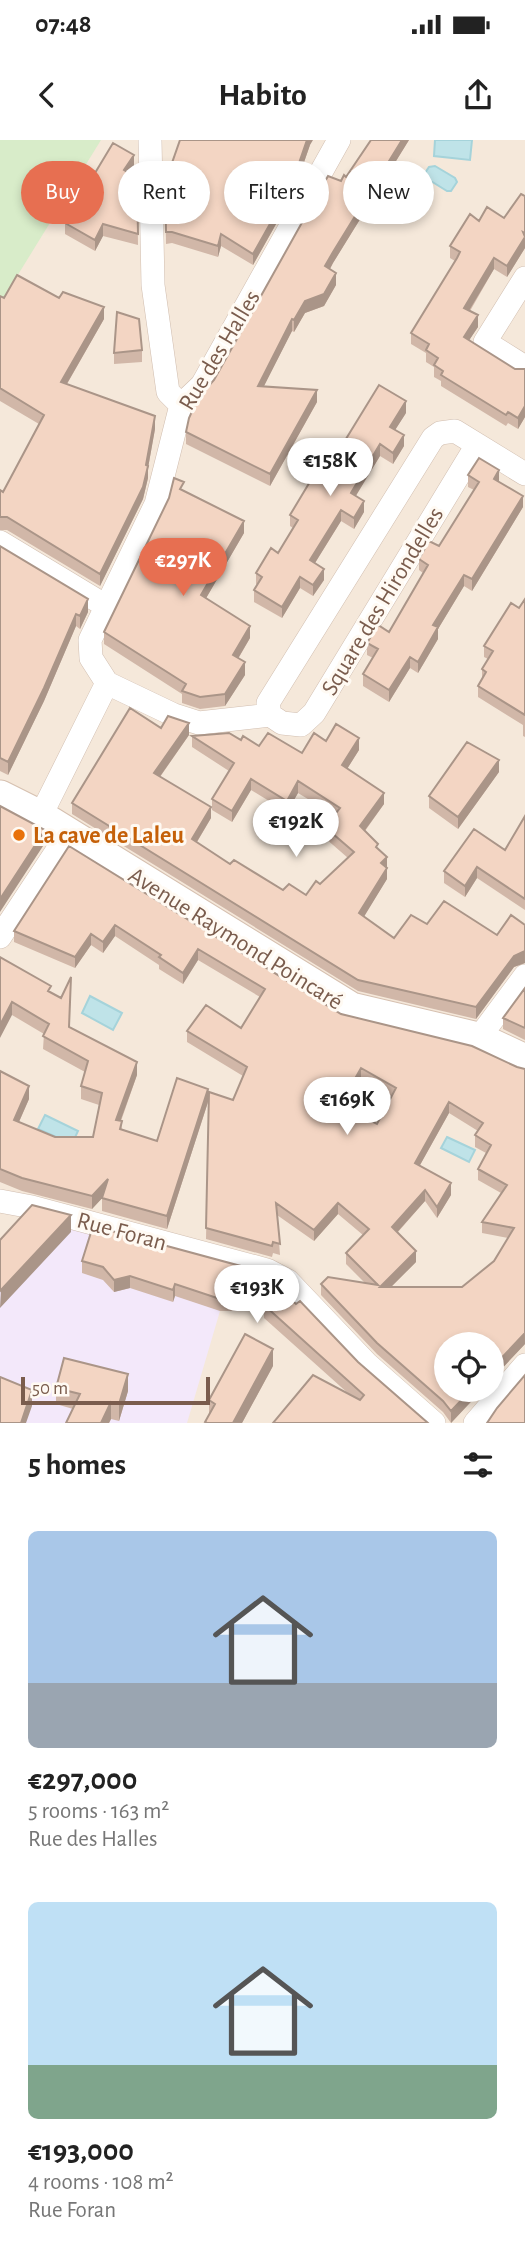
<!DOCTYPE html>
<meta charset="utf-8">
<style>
body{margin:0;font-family:"Alegreya Sans",sans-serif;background:#f6f6f6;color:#222;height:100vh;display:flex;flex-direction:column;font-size:26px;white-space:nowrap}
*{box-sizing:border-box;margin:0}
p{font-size:23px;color:#767676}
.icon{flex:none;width:38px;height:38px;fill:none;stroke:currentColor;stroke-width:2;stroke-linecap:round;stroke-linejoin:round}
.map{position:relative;height:1283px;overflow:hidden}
.details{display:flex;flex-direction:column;background:#fff;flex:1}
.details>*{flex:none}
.hud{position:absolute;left:21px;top:21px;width:483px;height:63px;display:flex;gap:14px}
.tools{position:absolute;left:434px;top:1192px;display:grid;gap:14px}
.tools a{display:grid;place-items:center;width:70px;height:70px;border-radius:50%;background:#fff;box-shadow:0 4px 10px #0003;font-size:35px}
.scale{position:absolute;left:21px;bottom:18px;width:189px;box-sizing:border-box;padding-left:7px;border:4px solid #7a5c4d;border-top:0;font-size:19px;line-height:24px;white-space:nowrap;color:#7a5c4d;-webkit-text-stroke:5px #fffaf3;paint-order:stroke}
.price{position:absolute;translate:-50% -60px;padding:0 16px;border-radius:24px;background:#fff;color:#222;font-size:23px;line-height:46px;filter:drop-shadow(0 2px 4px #0008)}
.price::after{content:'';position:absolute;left:50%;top:42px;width:21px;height:16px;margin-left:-10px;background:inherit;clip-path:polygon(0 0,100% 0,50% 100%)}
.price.active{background:#e76f51;color:#fff}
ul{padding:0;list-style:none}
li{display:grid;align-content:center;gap:14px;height:371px;padding:0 28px}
li span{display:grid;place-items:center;height:217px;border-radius:10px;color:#555}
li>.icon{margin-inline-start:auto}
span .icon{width:126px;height:126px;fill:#fffc;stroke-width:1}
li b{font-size:30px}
h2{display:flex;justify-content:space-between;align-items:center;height:84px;padding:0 28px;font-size:30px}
.pill{padding:0 24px;border-radius:32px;background:#fff;box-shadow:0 4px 10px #0003;font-size:24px;line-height:63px}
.pill.active{background:#e76f51;color:#fff}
.status{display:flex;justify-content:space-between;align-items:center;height:49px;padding:0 35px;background:#fff;direction:ltr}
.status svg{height:19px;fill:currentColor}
header{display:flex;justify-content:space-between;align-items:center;height:91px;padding:0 28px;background:#fff;font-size:32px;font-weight:700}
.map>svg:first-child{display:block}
</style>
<div class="status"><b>07:48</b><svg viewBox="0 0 49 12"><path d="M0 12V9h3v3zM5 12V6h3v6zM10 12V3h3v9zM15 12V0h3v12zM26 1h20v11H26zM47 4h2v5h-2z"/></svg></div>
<header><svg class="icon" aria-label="back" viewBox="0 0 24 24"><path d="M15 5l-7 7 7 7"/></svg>Habito<svg class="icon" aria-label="share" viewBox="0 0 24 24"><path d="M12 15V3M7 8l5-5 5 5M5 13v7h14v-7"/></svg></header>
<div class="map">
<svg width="525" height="1283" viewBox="0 0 525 1283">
<rect width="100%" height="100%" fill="#fdf6ec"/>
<path fill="#f5e8da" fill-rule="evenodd" d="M0,0H525V1283H0ZM446,1204H492V1250H446Z"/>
<path fill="#f3e8fa" d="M37,1077L230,1137L187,1283H0V1117Z"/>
<path fill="#d8ecc9" d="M0,0H101L3,159L0,160Z"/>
<path fill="#bfe3e8" stroke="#a5d3da" stroke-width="2" d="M435,0H472L470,20L434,16Z
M435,26L455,38L457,42L451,51H447L426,38L425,33L429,27Z
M90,856L122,873L113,890L82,873Z
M45,975L78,991L72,1004L38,989Z
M447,997L475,1010L469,1022L441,1008Z"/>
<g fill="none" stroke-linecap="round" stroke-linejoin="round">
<g stroke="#d1beb0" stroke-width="24">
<path id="minor" d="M150,0L153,145L168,252L181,265
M525,138L485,202L525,227
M477,305L314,573L301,585L282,583L270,575L268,563L433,298L440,293L455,291L525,334
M0,402L106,466
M107,543L174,575L199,583L270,575
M40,677L107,543L91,518L90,500L156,364L181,265L202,245L339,0
M0,797L68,694
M478,899L525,836
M0,1061L32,1067L267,1130L288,1141L367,1224L434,1283
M475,1283L525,1225"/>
</g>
<g stroke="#d6c0b0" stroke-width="35">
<path id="secondary" d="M0,657L40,677L351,869L478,899L525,921"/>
</g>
<use href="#minor" stroke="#fff" stroke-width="23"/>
<use href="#secondary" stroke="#fff" stroke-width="33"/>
</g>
<path fill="#d1b7a8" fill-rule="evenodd" d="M371,0H409L333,123L330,129L336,145L324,166L305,173L294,192L292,191L263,247L317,262L270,346L186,304V292L214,240L341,41L346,37Z
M310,5L302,28V38L253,125L221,106L218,117L172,103L166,104L165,43Z
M134,26L129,33L137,38L138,105L103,96L95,111L65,94V83Z
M525,56V108L507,137L494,129L470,171L478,187L469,200L515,229H525V277L518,289L508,283L506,286L441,246V241L434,237V227L426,222V213L411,204V193L455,121L450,118V106L479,81L504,78Z
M0,156L4,158H59L104,179L67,244L155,289L148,328V338L143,359L100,446L7,390H0V350L3,352L39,284L0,261Z
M142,210V222L114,224V213Z
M406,273L395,290L404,306L393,324L380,316L355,356L364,372L354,389L341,381L315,423L324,440L313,456L300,448L282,478L254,462V450L257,445L256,444V433L278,413L293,388L290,386V375L333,320Z
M468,335L499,342L523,367L472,451L464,446L438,489V499L418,533L410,528L389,562L363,546V534L373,518L367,515V503L389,492L423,433L419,430V419L439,406L474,350L468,347Z
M184,351L244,393L206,458L250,498L238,519L245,535L225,566L200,569L182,563V554L104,504V492Z
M0,406L88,472L80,489L76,486L44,561L8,635L0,631Z
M525,459V597L523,596V585L478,557V546L482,540V529L488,519L484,517V506L519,468Z
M161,588L189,595L160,637L211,678L197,702L230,724L283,750L306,755L320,744L348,718L325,698V687L334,675L298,653L287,672L251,650L232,682L212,670V659L229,631L192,607V596L241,600L259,606L302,613L326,601L359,610L347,629L384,664L365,691L378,709L387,717V739L363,777L394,798L427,784L497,795L525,785V823L514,827L476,879L358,851L72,674V663Z
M499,632L458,689L429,668V656Z
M525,676V770L477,738L465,757L444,743V731L505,710Z
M69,706L341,874L525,929V1204L492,1239L446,1250H482L451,1283L443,1272L377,1214L321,1155V1144L365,1143L346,1124V1113L363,1095L338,1074L314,1101L277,1075L280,1115L273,1113L272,1117L206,1099L209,952L233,960L243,936L187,902V891L241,888L260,857L198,820L183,844L159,829V825L115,796L103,813L91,805L75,828L14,802V791ZM361,939L391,956L377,984L345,968ZM449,973L478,991L475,995V1007L486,1013L478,1029V1040L501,1053L482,1082V1093L508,1098L494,1121L462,1147H391L416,1122L398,1092L425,1061L437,1078L451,1055L420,1025Z
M0,817L51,853L61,858L71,850L69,888L137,935L121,981L122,990L157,1001L208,962L167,1089L102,1071V1058L92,1069L22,1051L0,1042V931L29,959L19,982L55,997H93L99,965L81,959V946L85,932L43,909L44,894L12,875Z
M525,848V900L503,889V878Z
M82,1121L263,1134L358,1222L428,1283H273L350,1255L264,1178V1171H220L175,1156L173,1162L130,1148L114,1152L103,1140L82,1133Z
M273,1226L242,1283H205L209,1275V1260Z
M56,1248L128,1251L119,1281L111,1279L109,1283H66L73,1269L56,1264Z"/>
<path fill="#aa9588" d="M307,0H313L310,5L302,28V38L253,125V114Z
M402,0H409L333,123L325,138V126L333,112Z
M134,15V26L124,41V30Z
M103,84V96L95,111V100Z
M221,94V106L218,117V106Z
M525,97V108L507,137V126Z
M494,118V129L464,179V168Z
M336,133V145L324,166L305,173L294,192V180L305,161Z
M104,167V179L61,254V242Z
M478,175V187L464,208V197Z
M292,179V191L258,258V246Z
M317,250V262L270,346V334Z
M406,261V273L390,298V287Z
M525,266V277L518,289V278Z
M155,276V289L148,328V338L143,359L100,446V434L146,325Z
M404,295V306L393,324V313Z
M380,304V316L351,364V353Z
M499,330V342L494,339Z
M523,356V367L472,451V439Z
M364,361V372L354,389V378Z
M341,370V381L310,431V420Z
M244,381V393L201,467V455Z
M324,429V440L313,456V445Z
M464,435V446L438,489V499L418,533V522L433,485Z
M300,437V448L282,478V467Z
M88,459V472L80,489V476Z
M76,474V486L44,561L8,635V622Z
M250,486V498L233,527V515Z
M410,517V528L389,562V550Z
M245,522V535L225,566V554Z
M189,583V595L154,645V633Z
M359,598V610L342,637V625Z
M499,620V632L458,689V677Z
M251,639V650L232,682V671Z
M298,641V653L287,672V661Z
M384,653V664L360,697V686Z
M211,667V678L192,710V699Z
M45,690V703L0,772V759Z
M387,717V739L359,785V773L381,723Z
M477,727V738L465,757V746Z
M115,785V796L103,813V802Z
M91,794V805L75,828V817Z
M198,809V820L183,844V833Z
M525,811V823L514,827L476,879V867L514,816Z
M12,862V875L0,898V885Z
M137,922V935L116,993V980Z
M361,928V939L340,977V965Z
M29,946V959L14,993V980Z
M208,949V962L167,1089V1076Z
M449,962V973L415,1034V1023Z
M108,1039V1052L92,1069V1056Z
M451,1043V1055L437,1078V1067Z
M425,1050V1061L392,1098V1087Z
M338,1063V1074L314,1101V1090Z
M71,1075V1092L0,1168L1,1149Z
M416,1111V1122L380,1158V1147Z
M130,1136V1148L114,1152V1140Z
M175,1144V1156L173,1162V1150Z
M525,1193V1204L492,1239V1228Z
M273,1209V1226L242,1283H233Z
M128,1234V1251L119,1281V1264Z
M32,1250V1266L26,1283H21Z
M471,1250H482L451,1283V1271Z
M111,1262V1279L109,1283H101Z"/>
<path fill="#f3d5c3" stroke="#aa9588" stroke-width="2" fill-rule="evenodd" d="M180,0H307L298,26L302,27L253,114L221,94L218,106L172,92H166L165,43Z
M371,0H402L333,112L325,126L336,133L324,154L305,161L294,180L292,179L258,246L317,250L270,334L186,292L189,278L198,258L214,240L328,36L341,41L344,35L346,37Z
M113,3L134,15L124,30L137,38L138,94L103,84L95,100L65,83Z
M521,54L525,56V93L523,92L525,97L507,126L494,118L464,168L478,175L464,197L515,229H525V266L518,278L508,272L506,275L441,235L443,231L434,225L438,218L426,210L429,204L411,193L457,118L460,112L450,106L470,74L479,81L487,67L504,78Z
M17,135L59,158L63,152L104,167L61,242L155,276L146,325L148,326L143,347L100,434L7,377H0V350L3,352L44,275L0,248V156L4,158Z
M117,172L139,179L142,210L114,213Z
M379,245L406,261L390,287L404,295L393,313L380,304L351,353L364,361L354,378L341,370L310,420L324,429L313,445L300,437L282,467L254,450L262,437L256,433L271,408L278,413L298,380L290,375L326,315L333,320Z
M479,318L499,330L494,339L523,356L472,439L464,435L433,485L438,487L418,522L410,517L389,550L363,534L378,509L367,503L378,485L389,492L428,425L419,419L429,401L439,406L479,342L468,335Z
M174,338L184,342L180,349L244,381L201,455L250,486L233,515L245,522L225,554L200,557L182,551L186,544L104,492L169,358Z
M0,406L88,459L80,476L76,474L44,548L8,622L0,618Z
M525,459V575L478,546L486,532L482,529L493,511L484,506L511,463L519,468Z
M130,568L161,588L168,576L189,583L154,633L211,667L192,699L230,724L234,720L283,750L289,744L306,755L316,741L320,744L354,712L325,687L340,668L298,641L287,661L251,639L232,671L212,659L234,623L192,596L229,593L241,600L243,596L259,606L268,593L302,613L314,593L326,601L336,584L359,598L342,625L384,653L360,686L378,704L376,707L387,717L381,723L387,728L359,773L394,798L411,775L427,784L444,761L497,795L511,775L525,785V811L514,816L476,867L358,840L72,663Z
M467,602L499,620L458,677L429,656Z
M0,666L45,690L0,759Z
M525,676V759L477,727L465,746L444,731L474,689L505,710Z
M69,706L341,874L472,906L517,927L525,929V1193L492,1228V1204H446V1250H471L451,1271L443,1261L377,1203L321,1144L328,1137L378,1145L346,1113L369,1089L338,1063L314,1090L276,1063L280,1104L273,1102L272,1106L206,1088L209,952L233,960L247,927L187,891L206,865L241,888L265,849L198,809L183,833L159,817L161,815L115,785L103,802L91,794L75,817L14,791ZM361,928L396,948L377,984L340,965ZM449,962L483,983L475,995L491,1005L478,1029L507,1045L482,1082L514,1088L494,1121L462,1147H380L416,1111L392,1087L425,1050L437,1067L451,1043L415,1023Z
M0,817L51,846L48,851L61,858L71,837L69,887L137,922L116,980L122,981L120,989L157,1001L177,938L208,949L167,1076L102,1058L108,1039L92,1056L22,1038L0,1029V931L29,946L14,980L55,997H93L102,953L81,946L88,921L43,896L49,884L12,862L0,885Z
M525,848V888L503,878Z
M32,1065L71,1075L0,1151V1100Z
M93,1086L263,1132V1134L296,1164L300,1161L358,1222L428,1283H273L313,1235L360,1260L364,1255L264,1165L267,1159H220L175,1144L173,1150L130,1136L114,1140L103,1127L82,1121Z
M245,1194L273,1209L233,1283H207L205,1282L215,1264L209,1260Z
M64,1218L128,1234L119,1264L111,1262L101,1283H66L80,1254L56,1248Z
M525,1235V1283H487L497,1268Z
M0,1237L32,1250L21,1283H0Z"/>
<circle fill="#e8710a" stroke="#fffaf3" stroke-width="2.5" cx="19" cy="695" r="7"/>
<g text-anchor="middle" stroke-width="6" stroke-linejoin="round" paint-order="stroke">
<g font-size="24" fill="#7a5c4d" stroke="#fffaf3">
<text transform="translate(219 210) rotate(-59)" y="8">Rue des Halles</text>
<text transform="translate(382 461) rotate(-59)" y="8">Square des Hirondelles</text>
<text transform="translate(236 798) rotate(32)" y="8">Avenue Raymond Poincaré</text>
<text transform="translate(122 1091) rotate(15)" y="8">Rue Foran</text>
</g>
<g font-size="24" font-weight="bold" fill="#c56008" stroke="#fffaf3" text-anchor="start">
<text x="33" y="703">La cave de Laleu</text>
</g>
</g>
</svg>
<div class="tools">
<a><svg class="icon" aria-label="locate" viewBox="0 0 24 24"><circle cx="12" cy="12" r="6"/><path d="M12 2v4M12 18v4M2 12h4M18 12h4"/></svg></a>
</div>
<div class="scale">50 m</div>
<b class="price" style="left:330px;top:358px">€158K</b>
<b class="price active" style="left:183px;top:458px">€297K</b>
<b class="price" style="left:296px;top:719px">€192K</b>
<b class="price" style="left:347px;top:997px">€169K</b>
<b class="price" style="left:257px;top:1185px">€193K</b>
<div class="hud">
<a class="pill active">Buy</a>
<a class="pill">Rent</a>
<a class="pill">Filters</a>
<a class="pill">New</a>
</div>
</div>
<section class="details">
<h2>5 homes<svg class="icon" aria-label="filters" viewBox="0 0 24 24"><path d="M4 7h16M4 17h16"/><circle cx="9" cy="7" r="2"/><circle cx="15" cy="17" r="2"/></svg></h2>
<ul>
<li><span style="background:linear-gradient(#a9c7e8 70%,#9aa5b1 0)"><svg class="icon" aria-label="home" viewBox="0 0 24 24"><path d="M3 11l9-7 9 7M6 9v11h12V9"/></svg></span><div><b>€297,000</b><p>5 rooms · 163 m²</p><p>Rue des Halles</p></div></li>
<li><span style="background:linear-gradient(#bfe0f5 75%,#7fa58c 0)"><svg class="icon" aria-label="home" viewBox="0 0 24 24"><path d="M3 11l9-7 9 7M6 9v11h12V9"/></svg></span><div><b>€193,000</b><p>4 rooms · 108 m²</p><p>Rue Foran</p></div></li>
</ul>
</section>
